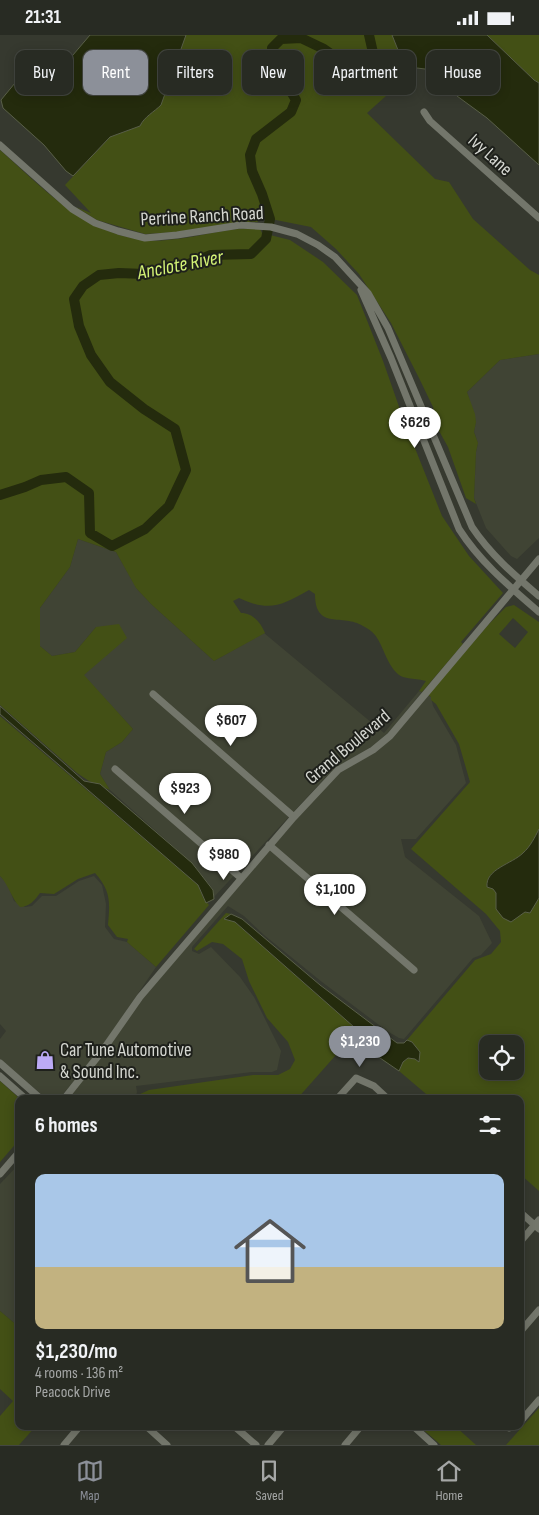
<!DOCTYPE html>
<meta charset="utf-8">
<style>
body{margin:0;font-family:"Sofia Sans Condensed",sans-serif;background:#30332b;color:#f1f3f6;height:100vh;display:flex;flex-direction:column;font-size:19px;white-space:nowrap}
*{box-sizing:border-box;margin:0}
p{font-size:16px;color:#a5a7a6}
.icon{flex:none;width:28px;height:28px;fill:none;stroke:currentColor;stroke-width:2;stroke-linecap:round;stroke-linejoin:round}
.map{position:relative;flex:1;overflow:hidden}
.details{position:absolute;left:15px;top:1060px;width:509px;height:335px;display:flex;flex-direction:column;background:#282b23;border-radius:10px;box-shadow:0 2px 12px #0003,0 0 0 1px #444741}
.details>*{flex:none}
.banner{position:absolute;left:15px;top:15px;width:510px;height:45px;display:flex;gap:10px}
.tools{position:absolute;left:479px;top:1000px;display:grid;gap:10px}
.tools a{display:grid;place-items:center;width:45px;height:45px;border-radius:10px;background:#282b23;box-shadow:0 2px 12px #0003,0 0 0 1px #444741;font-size:25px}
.price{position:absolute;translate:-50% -42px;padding:0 11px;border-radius:18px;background:#fff;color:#222;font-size:16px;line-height:32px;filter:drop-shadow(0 1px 2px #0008)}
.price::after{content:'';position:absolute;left:50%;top:30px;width:15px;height:11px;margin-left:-8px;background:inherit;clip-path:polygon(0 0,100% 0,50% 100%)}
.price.on{background:#8c9099;color:#fff}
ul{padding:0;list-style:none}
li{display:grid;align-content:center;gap:10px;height:265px;padding:0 20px}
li+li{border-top:1px solid #444741}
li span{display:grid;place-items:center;height:155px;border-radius:10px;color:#555}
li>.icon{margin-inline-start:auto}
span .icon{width:90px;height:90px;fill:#fffc;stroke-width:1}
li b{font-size:21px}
h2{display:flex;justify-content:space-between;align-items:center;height:60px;padding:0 20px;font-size:21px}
.chip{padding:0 18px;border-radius:10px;background:#282b23;box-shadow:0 2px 12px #0003,0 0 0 1px #444741;font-size:18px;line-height:45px}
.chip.on{background:#8c9099;color:#fff}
.status{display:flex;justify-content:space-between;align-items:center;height:35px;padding:0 25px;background:#282b23;direction:ltr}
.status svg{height:14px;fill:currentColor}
.menu{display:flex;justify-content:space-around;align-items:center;height:70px;border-top:1px solid #444741;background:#282b23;font-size:14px;color:#a5a7a6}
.menu a{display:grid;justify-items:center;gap:2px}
.menu .on{color:#8c9099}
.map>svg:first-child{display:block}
</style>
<div class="status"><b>21:31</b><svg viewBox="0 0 49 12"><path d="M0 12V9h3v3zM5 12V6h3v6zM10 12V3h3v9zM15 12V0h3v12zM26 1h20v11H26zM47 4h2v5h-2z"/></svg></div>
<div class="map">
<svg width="539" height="1410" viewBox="0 0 539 1410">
<rect width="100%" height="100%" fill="#36392f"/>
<path fill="#404434" d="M539,319V503L517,524L511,521L486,493L474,463L476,417L478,408L474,397L476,387L467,357L500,325Z
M78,504L116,517L137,554L151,569L214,626L264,598L384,698L419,656L422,657L388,698L371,712L336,733L326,742L214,862L213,854L192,828L110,755L100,739L106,717L122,707L133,694L83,640L126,603L96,592L75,617L52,621L40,611V573L70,532Z
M428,660L431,662L433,671L456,710L466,748L416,804H401L405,822L479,881L492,908L481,920L473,923L404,1004L399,1003L387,996L322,947L264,900L244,881L228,871L192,912V916L199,919L211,912L240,942L254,962L281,1016L277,1035L272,1037H252L136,1051L137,1057L135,1064H68L142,964L296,784L339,738L375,717Z
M0,841L7,848L14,866L25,872L32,871L42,861H56L79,846L94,841L102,850L106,869L105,892L114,904L127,907L156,932L101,1013L59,1064H47L0,1024V1004L6,996L0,989Z
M19,1129V1292L0,1276V1149Z"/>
<path fill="#435015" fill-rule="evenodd" d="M186,0H392L402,25L415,35L367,78L435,144L449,147L473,184L530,235L539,240V319L500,325L467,357L475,379L476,387L474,397L478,408L476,417L474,463L476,469L466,463L448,412L438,394L433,372L419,343L391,288L359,239L336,214L311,192L256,181L258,187H240L177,197L145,199L97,185L76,172L91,178L65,150L110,102L140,91C144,82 154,77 160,70Z
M487,0H539V48L534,45Z
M0,115C43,153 82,197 143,205C153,207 166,205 177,204C205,201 232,191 260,194L262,198L290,205L323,227L357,260L383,326L403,383L442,481L469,521L503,558L461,607L463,609L422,657L419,656L426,646C419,644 410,644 403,642C388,636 384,611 375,600C372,596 367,593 363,591C343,578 315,596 315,559L309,555C281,571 269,577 239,563L233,566L241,578C253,578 261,588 265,598L214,626L151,569L136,553L116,517L78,504L70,532L40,573V611L52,621L75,617L96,592L119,589L127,603L84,640L133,694L122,707L106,717L100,739L110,755L89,746L77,738L0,670Z
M514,570L539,587V1156L520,1139V1064H432L399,1036L403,1027L408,1023L415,1024L412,1007L407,1005L475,925L491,919L501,907L500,896L486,879L411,814L470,747L459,709L436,669L431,665V662L428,660L488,590L506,572ZM513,583L528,597L515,613L499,599ZM488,1009H515V1036H488Z
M0,681L198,850L203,863L209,870L156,932L127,907L128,904L117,902L108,890C110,867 111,856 95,838L78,844L54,859L40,858C35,865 29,872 20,872C11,863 9,850 0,841Z
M226,878L231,879L224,884L235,887L354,992L357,1000L351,1003L297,1064H138V1060L149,1055L253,1040H278L290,1034L295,1025L288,1007L267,983L249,946L242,924L223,909L212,907L197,916L194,914Z
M0,1046L20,1064L19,1105L0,1127Z
M0,1276L19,1292V1391H36L19,1410H0V1381L13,1366L0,1354Z
M539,1373V1410H506Z
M419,1391H455L476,1410H441Z"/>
<path fill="#242b0d" stroke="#595f48" d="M90,0H186L161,70C154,77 144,82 140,91L110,102L73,141L66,136L44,110L3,73L1,65L15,48L22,43H33L67,27Z
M392,0H487L534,45L539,48V130L487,83L457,61V38L417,33L415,35L402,25Z
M0,671L84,746L100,749L192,828L213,855L214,864L206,868L198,850L0,679Z
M539,794V863L530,878L525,877L511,887L503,883L496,874V858L493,854L487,852C485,834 512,829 523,818C530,812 535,802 539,794Z
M231,879L242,884L320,950L397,1008H404L407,1005L412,1007L420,1017L419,1027L415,1024L408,1023L403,1027L399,1036L351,1003L357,1000L354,992L235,887L224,884Z"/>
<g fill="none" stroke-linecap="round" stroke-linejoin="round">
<path stroke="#242b0d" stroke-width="10" d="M0,460L25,452L41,445L66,442L89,458L90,498L112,511L145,494L169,471L186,435L175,394L144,374L110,347L91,320L79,291L74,264L83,251L99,240L119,238L144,239L181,232L211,220L251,219L266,204L270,184L262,159L252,136L250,120L256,104L291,77L296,65L274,28L272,13L281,4L301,3L324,14L347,30L364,31L374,22L369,0"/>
<path stroke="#73766b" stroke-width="7" d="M424,77L430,86L539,183
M0,110L72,174L95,188L118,196L145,203L177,200L240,190L271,192L297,199L318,210L335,222L368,258L388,293L472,492C490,519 514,540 539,561
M361,255L391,323L459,494C480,527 510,552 539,577
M153,659L294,782
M115,734L241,843
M269,810L414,935
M0,1028L41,1064
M0,1041L26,1064
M64,1064L103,1015L140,962L294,782L338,735L373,715L390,701L539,524
M337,1064L356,1043L374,1051L388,1064
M0,1139L19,1117
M520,1177L539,1194
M520,1207L539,1185
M520,1297L539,1275
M520,1387L539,1365
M146,1391L167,1410
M234,1391L256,1410
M413,1391L434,1410
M503,1391L509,1393L512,1391
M64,1410L80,1391
M268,1410L284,1391
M345,1410L361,1391"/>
</g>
<defs>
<g id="shop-bare" transform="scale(1.5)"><path d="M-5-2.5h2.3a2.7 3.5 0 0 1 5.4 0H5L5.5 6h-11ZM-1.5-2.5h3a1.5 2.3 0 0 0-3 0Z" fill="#bcaaf5" stroke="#1e201b" stroke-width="2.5" paint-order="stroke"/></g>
</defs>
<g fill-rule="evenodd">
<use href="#shop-bare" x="45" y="1025"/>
</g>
<g text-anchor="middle" stroke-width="4" stroke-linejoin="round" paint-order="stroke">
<g font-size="19" fill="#d5d7d1" stroke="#1e201b">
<text transform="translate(491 119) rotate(42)" y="7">Ivy Lane</text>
<text transform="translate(202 180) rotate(-3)" y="7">Perrine Ranch Road</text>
<text transform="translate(347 711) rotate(-40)" y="7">Grand Boulevard</text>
</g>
<g font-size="19" fill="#d5d7d1" stroke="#1e201b" text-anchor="start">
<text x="60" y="1021">Car Tune Automotive<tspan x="60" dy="22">&amp; Sound Inc.</tspan></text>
</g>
<g font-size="20" font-style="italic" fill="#d3f275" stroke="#1e201b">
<text transform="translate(180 229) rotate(-11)" y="7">Anclote River</text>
</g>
</g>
</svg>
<div class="tools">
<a><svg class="icon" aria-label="locate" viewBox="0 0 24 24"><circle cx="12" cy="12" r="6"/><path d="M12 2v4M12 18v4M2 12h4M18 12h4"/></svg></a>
</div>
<b class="price" style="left:415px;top:414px">$626</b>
<b class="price" style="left:231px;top:712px">$607</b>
<b class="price" style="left:185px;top:780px">$923</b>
<b class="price" style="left:224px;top:846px">$980</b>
<b class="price" style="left:335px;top:881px">$1,100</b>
<b class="price on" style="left:360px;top:1033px">$1,230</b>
<div class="banner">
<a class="chip">Buy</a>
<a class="chip on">Rent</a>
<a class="chip">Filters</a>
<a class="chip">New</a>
<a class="chip">Apartment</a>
<a class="chip">House</a>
</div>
<section class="details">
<h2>6 homes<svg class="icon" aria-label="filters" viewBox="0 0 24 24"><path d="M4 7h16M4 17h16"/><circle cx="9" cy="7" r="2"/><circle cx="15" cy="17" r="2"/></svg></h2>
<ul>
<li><span style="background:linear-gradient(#a9c7e8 60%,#c2b280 0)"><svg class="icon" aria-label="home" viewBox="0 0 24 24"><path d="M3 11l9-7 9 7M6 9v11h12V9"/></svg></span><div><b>$1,230/mo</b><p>4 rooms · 136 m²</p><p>Peacock Drive</p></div></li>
</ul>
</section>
</div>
<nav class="menu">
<a class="on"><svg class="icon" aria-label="map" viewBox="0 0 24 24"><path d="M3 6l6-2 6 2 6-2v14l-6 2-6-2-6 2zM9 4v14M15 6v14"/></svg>Map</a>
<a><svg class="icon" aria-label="saved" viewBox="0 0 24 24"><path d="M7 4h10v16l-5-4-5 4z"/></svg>Saved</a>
<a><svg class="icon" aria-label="home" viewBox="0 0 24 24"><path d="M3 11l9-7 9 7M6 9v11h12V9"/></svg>Home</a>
</nav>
